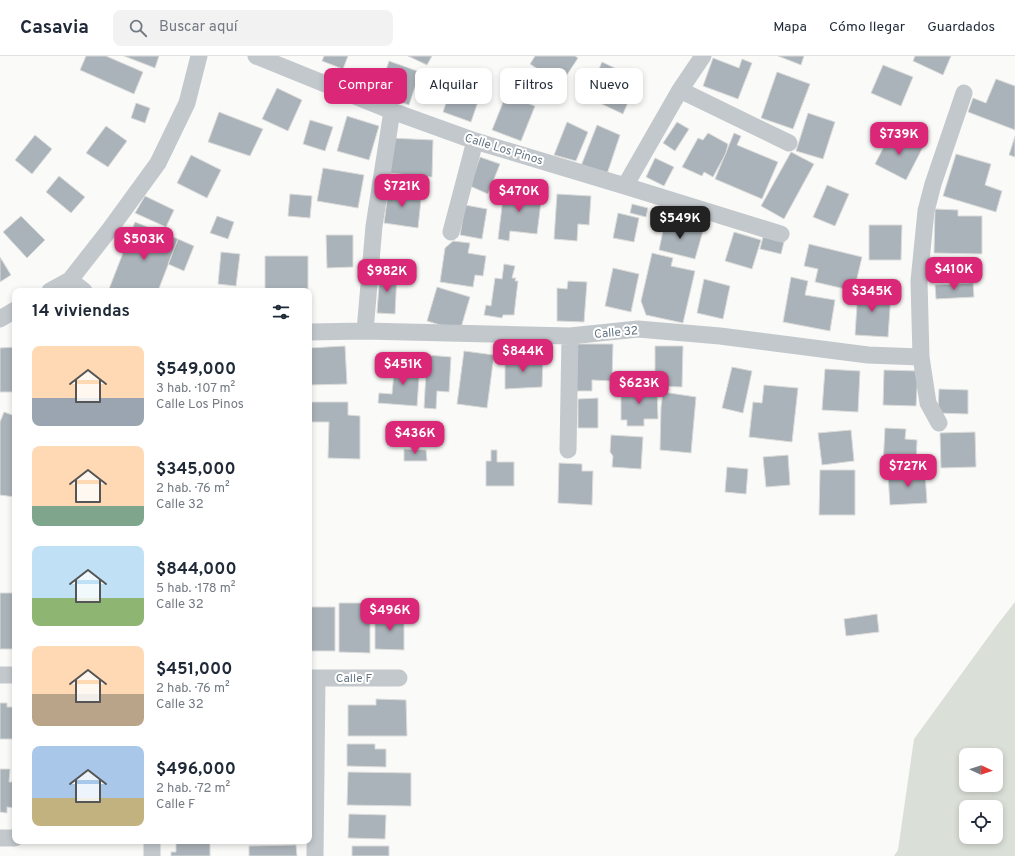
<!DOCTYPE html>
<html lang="es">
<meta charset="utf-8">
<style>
body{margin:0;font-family:Overpass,sans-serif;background:#f2f2f3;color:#1f2937;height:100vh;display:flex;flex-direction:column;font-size:15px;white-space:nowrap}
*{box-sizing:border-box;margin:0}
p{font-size:13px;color:#747a83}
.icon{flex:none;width:22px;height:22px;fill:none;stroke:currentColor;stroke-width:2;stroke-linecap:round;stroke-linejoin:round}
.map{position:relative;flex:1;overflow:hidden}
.sheet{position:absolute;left:12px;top:232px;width:300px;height:556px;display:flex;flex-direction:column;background:#fff;border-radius:8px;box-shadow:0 2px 6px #0003}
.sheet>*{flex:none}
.hud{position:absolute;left:324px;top:12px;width:380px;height:36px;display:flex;gap:8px}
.needle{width:26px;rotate:93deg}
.buttons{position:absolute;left:959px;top:692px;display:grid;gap:8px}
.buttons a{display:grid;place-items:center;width:44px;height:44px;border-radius:8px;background:#fff;box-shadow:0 2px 6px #0003;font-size:20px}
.price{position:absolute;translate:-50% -34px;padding:0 9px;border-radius:8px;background:#db2777;color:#fff;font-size:13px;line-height:26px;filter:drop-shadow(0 1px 2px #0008)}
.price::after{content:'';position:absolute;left:50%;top:24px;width:12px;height:9px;margin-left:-6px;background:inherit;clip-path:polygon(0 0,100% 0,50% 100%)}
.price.current{background:#222;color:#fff}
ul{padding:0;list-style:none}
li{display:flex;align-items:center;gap:12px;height:100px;padding:0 20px}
li span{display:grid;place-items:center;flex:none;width:112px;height:80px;border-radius:8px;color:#555}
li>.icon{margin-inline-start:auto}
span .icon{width:48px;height:48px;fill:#fffc;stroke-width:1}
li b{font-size:17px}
h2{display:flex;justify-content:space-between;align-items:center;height:48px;padding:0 20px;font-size:17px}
.pill{padding:0 14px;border-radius:8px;background:#fff;box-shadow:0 2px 6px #0003;font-size:14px;line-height:36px}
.pill.current{background:#db2777;color:#fff}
header{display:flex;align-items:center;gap:24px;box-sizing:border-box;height:56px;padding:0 20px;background:#fff;border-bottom:1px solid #e0e1e3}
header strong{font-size:19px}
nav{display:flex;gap:22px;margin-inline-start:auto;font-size:14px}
.search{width:280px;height:36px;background:#f2f2f3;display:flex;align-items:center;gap:10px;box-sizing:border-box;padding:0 14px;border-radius:8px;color:#747a83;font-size:15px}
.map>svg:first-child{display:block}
</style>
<header>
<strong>Casavia</strong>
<div class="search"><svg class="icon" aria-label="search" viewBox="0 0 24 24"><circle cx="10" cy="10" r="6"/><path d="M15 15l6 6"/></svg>Buscar aquí</div>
<nav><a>Mapa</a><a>Cómo llegar</a><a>Guardados</a></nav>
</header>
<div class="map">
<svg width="1015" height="800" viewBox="0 0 1015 800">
<rect width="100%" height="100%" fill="#fafaf8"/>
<path fill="#dadfd7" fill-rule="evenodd" d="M1015,546V800H894L898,794L914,683L997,569ZM966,699H996V729H966ZM966,751H996V781H966Z"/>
<path fill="#aab3b9" stroke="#dcdcda" d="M86,0H106L143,16L134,38L80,14Z
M124,0H159L155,12Z
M324,0H348L343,13L322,5Z
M408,0H432L427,9Z
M535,0H575L578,2L561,28L530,8Z
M778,0H804L801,9Z
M915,0H951L943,19L913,5Z
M713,2L739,12L742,3L752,7L738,43L703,30Z
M389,5L420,16L409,49L378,38Z
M602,6L638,23L623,58L587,41Z
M883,9L913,21L901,50L871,37Z
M777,16L810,28L793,73L761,62Z
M996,23L1015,30V74L968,56L973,42L986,47Z
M452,29L480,40L471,66L443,56Z
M277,32L302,44L288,75L262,63Z
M506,39L535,50L521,85L492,74Z
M136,47L150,52L145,67L131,62Z
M219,56L263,73L250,100L208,86Z
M808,57L835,66L823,103L796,95Z
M347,60L379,70L369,104L337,95Z
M310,64L333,71L325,95L303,88Z
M567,66L588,76L576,105L554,99Z
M677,66L689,73L675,95L663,87Z
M597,69L620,79L607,118L581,110Z
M106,70L127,85L108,111L86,97Z
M892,75L923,91L906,124L875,108Z
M708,77L728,88L726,97L713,121L704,116L702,120L682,111L698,82L703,84Z
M734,77L741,80L737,89L778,106L762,143L715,123Z
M35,79L52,93L32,118L15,104Z
M1015,80V101L1009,99Z
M390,82L433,84L432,121L388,117Z
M791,96L814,108L784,163L761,150Z
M956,98L991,108L985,129L1002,135L996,156L943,140Z
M191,99L221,114L207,142L177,127Z
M480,101L500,108L488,138L470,130Z
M655,102L674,111L664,130L646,121Z
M323,112L364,119L358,152L317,145Z
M59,120L85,141L71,157L46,136Z
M389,129L409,132L407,143L421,144L418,172L384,167Z
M827,129L849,138L835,170L813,161Z
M504,134L542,138L537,178L510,175L509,185L498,183Z
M290,138L312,140L310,162L288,160Z
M557,138L591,140L589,169L578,168L577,185L554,183Z
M145,140L174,154L166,171L135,157Z
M632,148L648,152L646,161L630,157Z
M465,149L487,153L482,183L460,179Z
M935,153L958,154V160H982V198L934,197Z
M618,157L639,162L634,186L613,182Z
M21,160L45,184L27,202L3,176Z
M217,160L234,166L228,183L210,177Z
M665,165L703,175L695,203L659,194Z
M135,166L178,183L158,235H113L109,233Z
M869,169H902L901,204H869Z
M734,176L761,184L752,213L725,205Z
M326,179H353V211L327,212Z
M763,181L784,186L781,198L760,193Z
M178,183L194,190L184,215L168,208Z
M453,185L470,187L468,197L486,200L483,220L475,219L473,231L440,226L445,192Z
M809,188L862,201L854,235L815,226L818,213L804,210Z
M221,196L240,198L236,230L218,228Z
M652,197L673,202L671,210L695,215L683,267L646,259L641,245Z
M265,200H308V235H265Z
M0,201L11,219L0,226Z
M504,208L515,210L512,222H516L515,225H518L514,259H503L502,262L484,259L486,249L491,250L495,222L502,223Z
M613,212L639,218L631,256L605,250Z
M380,216L397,217L395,258L377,257Z
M791,221L808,225L805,239L835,244L830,275L783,266Z
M704,223L730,230L723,263L697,257Z
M568,225L587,226L584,266L557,265V232L567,233Z
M973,227L974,241L936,243L935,229Z
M437,231L470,241L460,275L427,265Z
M849,236L891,238L888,281L855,279L857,249L848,248Z
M574,288H613L612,325L592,324V335H573Z
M345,290L347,328L310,329L309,292Z
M655,290H683L682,331L655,330Z
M15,291V336H0V292Z
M464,295L494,299L487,352L457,348Z
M427,299L451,301L449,336L437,335L436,353L424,352Z
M505,301L543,302L542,331L505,333Z
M395,306L420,308L417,350L378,347L379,337L392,338Z
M732,311L752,315L743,357L722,352Z
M825,313L860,315L858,356L822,354Z
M884,314L918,315L916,350L883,349Z
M764,329L798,332L792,386L749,381L753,346L762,347Z
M621,331H657L658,363H644V370H627V364H621Z
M939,333L968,334V358L938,357Z
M663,336L696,341L691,397L660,394L661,351Z
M598,342V372H578V343Z
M309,346H348V359L360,360V403L328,402L329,366H309Z
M4,356L15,360V441L0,439V366Z
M885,372L906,373L905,383L917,384L916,411L883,409Z
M851,374L854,405L822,409L818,377Z
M975,376L976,411L941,412L940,377Z
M611,379L643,381L641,413L612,411L613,400L610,396Z
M404,393L426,394L427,405H404Z
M491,394H497V406H514V430H486V405H491Z
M788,399L790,429L766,431L763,401Z
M559,407L582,408V415H593L592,449L558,447Z
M727,411L748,413L746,438L725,436Z
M820,414H855V459H819Z
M925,416L927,447L890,449L888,418Z
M0,537H15V593H0Z
M339,547H370V597L339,596Z
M309,551H335V595H309Z
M375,558H404V594L375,593Z
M877,558L879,576L846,580L844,563Z
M376,643L406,644L407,680H348V649H376Z
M0,647H7V651H15V683H0Z
M347,688H375V693H386V711L347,710Z
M0,713H10L9,726H15V752L7,751V757L0,756Z
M348,716L411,717V750L347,749Z
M349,758L386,759L385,783L348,782Z
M176,787H210V800H171V796H176Z
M296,789L297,800H249V790Z
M352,790H389V800H352Z"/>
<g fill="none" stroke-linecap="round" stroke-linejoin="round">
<path stroke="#c3c8cc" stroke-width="17" d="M256,0L392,55L475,85L625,130L781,178
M680,34L789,87
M625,130L680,34L703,0
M451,176L475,85
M70,224L84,235
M50,235L70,224L110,173L158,107L187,47L199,0
M0,263L15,254
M365,275L374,170L392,55
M309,276L365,275L570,280L638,273L720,280L868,299L921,301
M939,367L928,347L921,301L919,225L926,155L933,128L964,37
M568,394L570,280
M0,619H15
M309,622H399
M0,782H15
M152,800V785
M315,800L317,623"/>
</g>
<g text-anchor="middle" stroke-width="4" stroke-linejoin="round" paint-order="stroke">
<g font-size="12" fill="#657683" stroke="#fff">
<text transform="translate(504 93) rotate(17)" y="4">Calle Los Pinos</text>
<text transform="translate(616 276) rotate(-5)" y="4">Calle 32</text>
<text x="354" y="626">Calle F</text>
</g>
</g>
</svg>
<div class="buttons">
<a><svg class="needle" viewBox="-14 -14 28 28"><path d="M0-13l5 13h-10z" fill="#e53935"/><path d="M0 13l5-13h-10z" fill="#747a83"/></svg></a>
<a><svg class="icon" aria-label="locate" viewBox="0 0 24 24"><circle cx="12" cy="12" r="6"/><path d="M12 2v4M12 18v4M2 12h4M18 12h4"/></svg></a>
</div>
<b class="price" style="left:899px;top:100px">$739K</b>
<b class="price" style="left:402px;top:152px">$721K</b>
<b class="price" style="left:519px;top:157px">$470K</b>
<b class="price current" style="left:680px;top:184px">$549K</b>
<b class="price" style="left:144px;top:205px">$503K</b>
<b class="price" style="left:954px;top:235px">$410K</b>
<b class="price" style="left:387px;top:237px">$982K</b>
<b class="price" style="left:872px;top:257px">$345K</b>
<b class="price" style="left:523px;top:317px">$844K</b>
<b class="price" style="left:403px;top:330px">$451K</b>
<b class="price" style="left:639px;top:349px">$623K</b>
<b class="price" style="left:415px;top:399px">$436K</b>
<b class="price" style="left:908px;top:432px">$727K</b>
<b class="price" style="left:390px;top:576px">$496K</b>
<div class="hud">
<a class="pill current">Comprar</a>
<a class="pill">Alquilar</a>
<a class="pill">Filtros</a>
<a class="pill">Nuevo</a>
</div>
<section class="sheet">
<h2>14 viviendas<svg class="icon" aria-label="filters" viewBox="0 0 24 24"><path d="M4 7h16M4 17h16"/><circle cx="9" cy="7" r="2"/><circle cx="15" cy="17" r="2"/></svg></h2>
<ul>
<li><span style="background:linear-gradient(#ffd9b3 65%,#9aa5b1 0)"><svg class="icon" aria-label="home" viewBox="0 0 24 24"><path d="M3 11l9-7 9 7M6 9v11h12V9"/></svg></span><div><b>$549,000</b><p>3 hab. · 107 m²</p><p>Calle Los Pinos</p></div></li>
<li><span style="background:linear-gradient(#ffd9b3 75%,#7fa58c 0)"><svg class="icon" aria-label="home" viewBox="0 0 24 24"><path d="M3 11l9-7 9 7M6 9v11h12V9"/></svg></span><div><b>$345,000</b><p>2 hab. · 76 m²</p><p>Calle 32</p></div></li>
<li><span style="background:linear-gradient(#bfe0f5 65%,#8fb573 0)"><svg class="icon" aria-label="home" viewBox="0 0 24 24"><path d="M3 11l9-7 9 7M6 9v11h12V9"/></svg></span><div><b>$844,000</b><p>5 hab. · 178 m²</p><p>Calle 32</p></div></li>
<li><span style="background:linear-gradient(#ffd9b3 60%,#b9a48a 0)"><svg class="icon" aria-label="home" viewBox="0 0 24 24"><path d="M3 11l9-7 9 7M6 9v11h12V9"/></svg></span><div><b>$451,000</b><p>2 hab. · 76 m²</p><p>Calle 32</p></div></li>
<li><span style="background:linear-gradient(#a9c7e8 65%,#c2b280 0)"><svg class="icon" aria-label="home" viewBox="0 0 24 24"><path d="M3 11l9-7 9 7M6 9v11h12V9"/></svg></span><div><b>$496,000</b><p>2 hab. · 72 m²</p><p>Calle F</p></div></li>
</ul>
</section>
</div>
